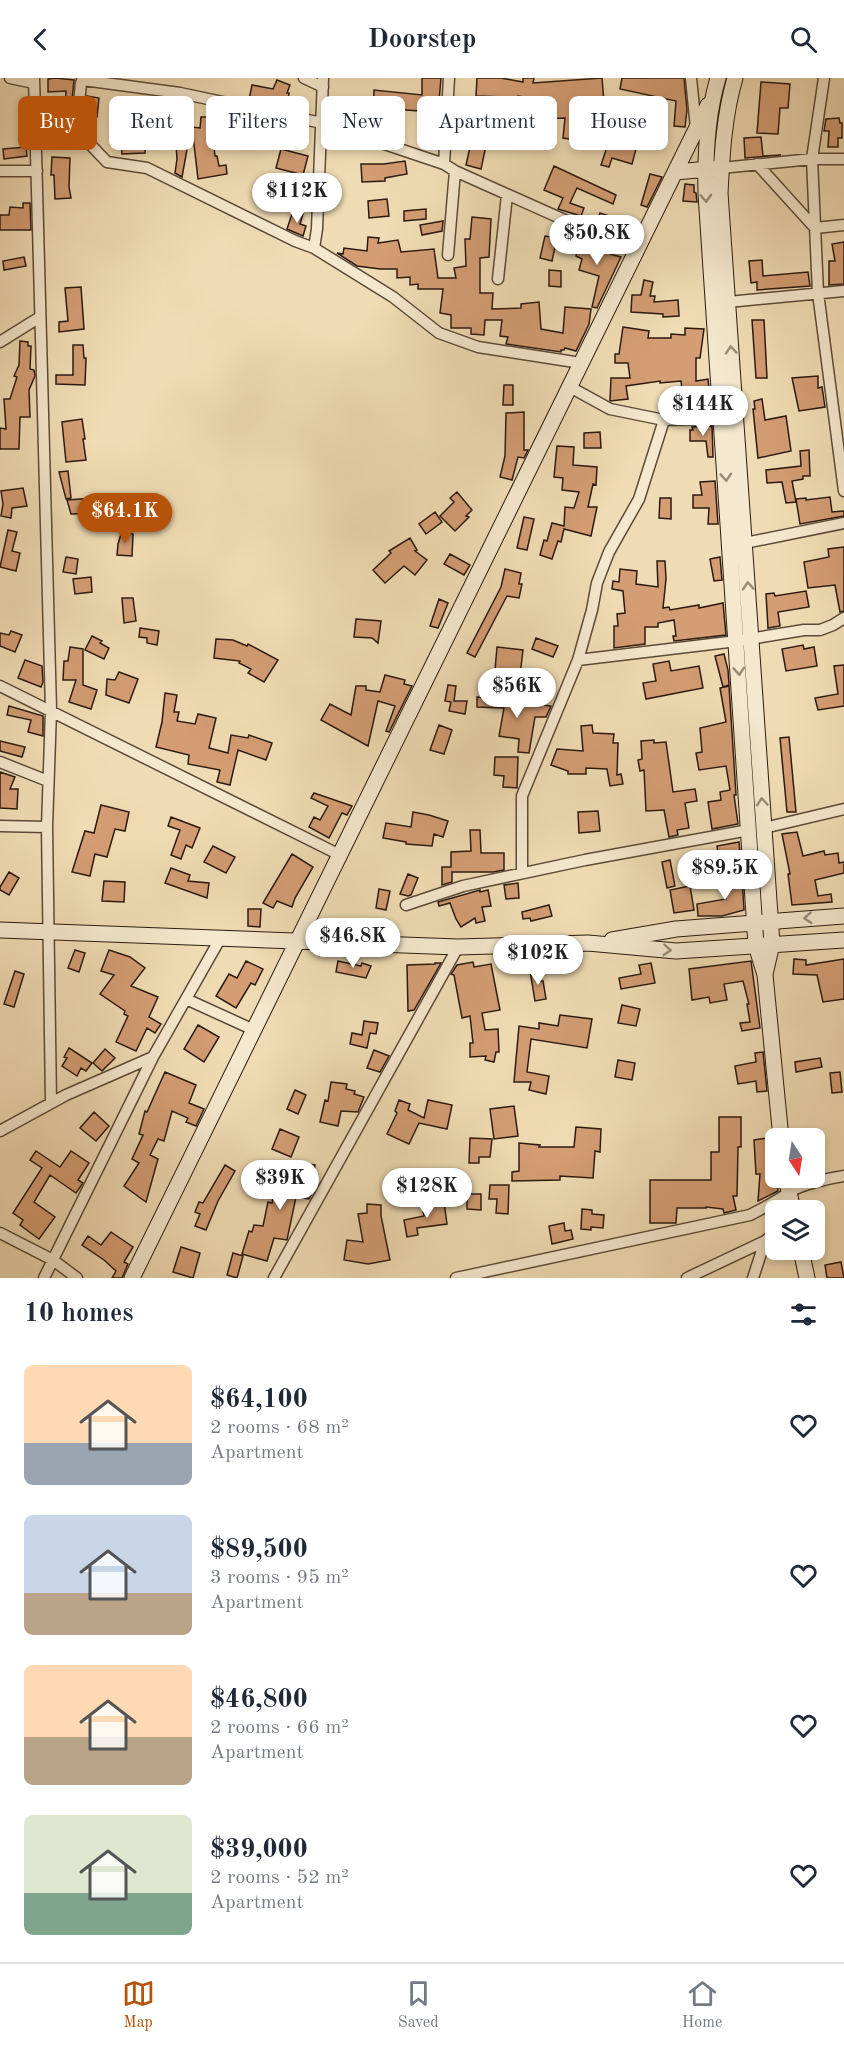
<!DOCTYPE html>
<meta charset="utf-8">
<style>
body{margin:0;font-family:"Old Standard TT",serif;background:#f2f2f3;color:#1f2937;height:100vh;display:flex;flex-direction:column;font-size:22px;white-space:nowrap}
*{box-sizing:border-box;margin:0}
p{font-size:20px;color:#747a83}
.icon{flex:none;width:33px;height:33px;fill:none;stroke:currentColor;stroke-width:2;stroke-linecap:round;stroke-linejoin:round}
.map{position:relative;height:1200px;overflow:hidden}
.side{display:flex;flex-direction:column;background:#fff;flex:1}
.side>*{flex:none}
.top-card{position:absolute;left:18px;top:18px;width:808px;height:54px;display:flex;gap:12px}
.needle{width:39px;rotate:168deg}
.buttons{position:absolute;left:765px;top:1050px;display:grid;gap:12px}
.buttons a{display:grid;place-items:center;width:60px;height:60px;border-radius:9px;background:#fff;box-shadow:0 3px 9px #0003;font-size:30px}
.price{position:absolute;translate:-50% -51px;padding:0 14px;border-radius:21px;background:#fff;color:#222;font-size:20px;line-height:39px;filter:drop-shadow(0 2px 3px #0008)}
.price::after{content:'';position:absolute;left:50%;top:36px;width:18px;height:14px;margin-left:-9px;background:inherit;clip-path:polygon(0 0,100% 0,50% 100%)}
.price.selected{background:#b45309;color:#fff}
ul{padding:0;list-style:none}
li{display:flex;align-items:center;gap:18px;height:150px;padding:0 24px}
li span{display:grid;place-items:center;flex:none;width:168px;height:120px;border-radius:9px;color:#555}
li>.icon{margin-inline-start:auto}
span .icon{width:72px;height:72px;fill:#fffc;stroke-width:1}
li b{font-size:26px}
h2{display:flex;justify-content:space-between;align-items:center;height:72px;padding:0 24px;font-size:26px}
.tag{padding:0 21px;border-radius:9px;background:#fff;box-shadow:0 3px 9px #0003;font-size:21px;line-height:54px}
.tag.selected{background:#b45309;color:#fff}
header{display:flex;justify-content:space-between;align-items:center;height:78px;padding:0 24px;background:#fff;font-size:27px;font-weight:700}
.tab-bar{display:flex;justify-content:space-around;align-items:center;height:84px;border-top:2px solid #e0e1e3;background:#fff;font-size:16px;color:#747a83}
.tab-bar a{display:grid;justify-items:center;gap:3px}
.tab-bar .selected{color:#b45309}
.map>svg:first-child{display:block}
</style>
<header><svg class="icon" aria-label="back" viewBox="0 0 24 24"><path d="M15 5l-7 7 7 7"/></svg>Doorstep<svg class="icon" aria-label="search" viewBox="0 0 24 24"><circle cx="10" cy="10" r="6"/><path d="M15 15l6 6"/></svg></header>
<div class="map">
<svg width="844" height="1200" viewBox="0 0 844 1200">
<rect width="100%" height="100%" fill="#f0dcb4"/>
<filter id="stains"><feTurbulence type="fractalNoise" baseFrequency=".00333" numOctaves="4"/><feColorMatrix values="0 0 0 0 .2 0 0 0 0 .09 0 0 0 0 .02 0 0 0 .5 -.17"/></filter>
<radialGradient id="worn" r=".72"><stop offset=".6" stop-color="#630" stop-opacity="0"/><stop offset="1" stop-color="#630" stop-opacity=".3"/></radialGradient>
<path fill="#d49d74" stroke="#2b1a10" stroke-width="1.5" d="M55,0L74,2L71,31H65L66,13L48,14V1Z
M422,0H441L438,35L431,34L430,46L418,45L419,33L380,30L373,45L378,48L374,55L358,49L365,36L373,40L374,12L422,17Z
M477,0H501L523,4V0H534L533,5L602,0L605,37L585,38L582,63L563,60L565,40L541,41L539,21L518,18L517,21L514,20V34L505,35V19L476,18Z
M622,0H684L687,32L685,49L674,48L676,23L620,11Z
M277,2L290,7L287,15H289L287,30L249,22L252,7L273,11Z
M761,4L790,6L788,30H780L778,56L757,55Z
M87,18L99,20L97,39L87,38Z
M616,26L634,27L633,38L614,37Z
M245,36L267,41L266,51L284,52L283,70L272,69V64L228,59V61H213L215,78H217L219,88L226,87L227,96L198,101L192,49L200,50L201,39H219V51H238L239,48H240L241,39H245Z
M839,40L840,45H842V60H838V69H828L829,53H824L826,41Z
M146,43L145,75L122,76L121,57L125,56L124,44Z
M761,59L763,78L781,77L745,80L744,60Z
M472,60L487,63L481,91L466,87Z
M619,61L637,67L632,86L612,80L609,89L601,87L607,69L616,71Z
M188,66L182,99L175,95L177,81L176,67Z
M26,69L27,78L4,81L3,71Z
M281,71L308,78L303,97L276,90Z
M52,79L70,80L69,109L71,120L55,121L54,97H51Z
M405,83L407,96L385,100V103L362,104L361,86H384Z
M554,88L616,117L613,126L577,110L570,125L584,130L581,138L558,131L563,120L544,112Z
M650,96L662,99L647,129L641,127Z
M685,106L694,107V114L696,115L697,124L683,123Z
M387,121L389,138L369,140L368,123Z
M23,125H30L31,152H0V137H9L10,129L23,130Z
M426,131V141L404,143V133Z
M293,133L303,136L300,146L306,148L303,158L287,151Z
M600,135L618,141L614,152L596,146Z
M472,139L491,141L489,179L480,180V215H493L492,231L521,230V226L539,224L541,251L563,255L565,229L591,231L589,246L576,273L565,270L564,272H561V274L506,266L508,259L500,258L502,242H485L484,257L471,256V250H451V237L440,235L443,211H418V206L410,207V199L397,200V191H380L357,188L337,175L343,176L344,170L367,173L368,159L379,160L378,165L398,162L401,174L434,171L438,200H456L454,190L466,188L465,161H470Z
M443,143L442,153L422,157L420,147Z
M545,158L557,160L552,183L540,180Z
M579,161L588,163L587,166L611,173L610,176L621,179L597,230L592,229L599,198L579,192L582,181L576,178Z
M844,164V206L829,207V183H835L832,166Z
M24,179L26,188L4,192L3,183Z
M762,182L763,198L808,194L810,208L757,212V204L751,205L749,183Z
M549,192L561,193V209L549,208Z
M644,202L653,204L650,218H655L654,224L678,222L679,238L663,239V236L631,234L632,217H641Z
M81,209L84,251L59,254V244L68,243L65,210Z
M752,242H764L767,300H756Z
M623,249L649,253L648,260H671V256L685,257V250L704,251L700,280H696V303L708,301L711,333L690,334L686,311H682L681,303L660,305V303L626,308L628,321L610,323L611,300H630L628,285H615V276H619Z
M20,263L28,264V268H31L30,291L34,292L35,298L29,312L30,339H20L19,371H0V350L6,351L4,321H10L17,299L14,298L19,287Z
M73,267H83L84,280H86L85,307L56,306V297H73Z
M818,298V310L822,309L825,329L799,333L792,300Z
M504,307H513V327H503Z
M762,321L765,342L786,338L791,373L758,380L753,331H755L754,323Z
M524,334V372H528L524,380L518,379L512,402L500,399L505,378L506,335Z
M82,341L85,361H83L86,382L66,384L62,344Z
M712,348L713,379H708L706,363H690V352H693L692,349Z
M600,354L601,370H584V355Z
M557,368L574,369L573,387L597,389L596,407L593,406L588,429H597L591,458L564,451L561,464L558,463L552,481L540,477L544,462L547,463L552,445L564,448L565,429L574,430L579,414L562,412L563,400L554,399Z
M809,372L810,398H803V401L792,403L796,424L786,425L782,404L767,405L766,392L801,388L800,373Z
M68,393L71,420L66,421L59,394Z
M715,403L718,446H708L709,430H693V417H702L700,404Z
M23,410L27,428L12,430L11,440L1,438L3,426L1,413Z
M457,414L472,432L466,438L469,439L455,453L440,438L454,424L450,420Z
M830,419L832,434L844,433V438L800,446L796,421L806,420V422Z
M95,420L96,435L71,436L67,422Z
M660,420H671V441L659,440Z
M435,434L442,444L426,456L419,446Z
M524,439L534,441L527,472L517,470Z
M8,452L17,454L12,473L20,475L16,493L0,489Z
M122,453L133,456L132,478L117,477L118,466Z
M410,460L417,472L415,473L427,482L415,497L404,488L385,505L373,492L391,475L389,473Z
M844,469V533L840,534L835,507L808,510L804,484L829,479L828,471Z
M450,476L470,487L464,497L444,486Z
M66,479L78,481L76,496L63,494Z
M720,479L722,502L714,503L710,481Z
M657,483H665L666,501L663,530L669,529L670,532L699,527V530L723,525L726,557L674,563L673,558H676L674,542L658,545V549H645V566L614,570V548H618L617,536L625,535L623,513L612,511L613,503L619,504L620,491L637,493L636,506L658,509Z
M505,491L521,495L519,506H522L519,520L507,518L475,579L467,575L501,509Z
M91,499L92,514L75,516L73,501Z
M806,513L809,529L778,534L780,548L768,550L766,516L774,515L775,518Z
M122,520H133L136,543L124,545Z
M439,521L448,525L438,550L430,548Z
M356,541L381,543L378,565L372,560L354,559Z
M140,550L159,553L157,567L147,565V560L139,559Z
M11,553L22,557L15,574L0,568V555L9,557Z
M92,558L102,563L100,565L109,570L104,581L85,572Z
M536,560L558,568L553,579L532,571Z
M216,561L233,562L247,568L248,566L278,582L264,604L248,595L251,591L239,585L240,583L214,580Z
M803,567L804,571L814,569L817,588L786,593L782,571Z
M70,569L83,571V607L97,612L91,631L69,624L76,602H63L64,583H68Z
M497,569L523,572L520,597H518L519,605L494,603Z
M724,576L728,592L729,607L723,609L715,578Z
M25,582L42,588L43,604L41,609L18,600Z
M669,583L671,593L699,588L703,610L646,621L643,605L656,603L653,586Z
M844,587V628L818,632L815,620L838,616L834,588Z
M119,594L138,601L129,625L106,617L107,601L115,602Z
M385,597L405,602L404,606L412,608L389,654L386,653L395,628L378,623L368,668L321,642L330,626L351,637L356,608H366V612L380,614Z
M448,607L456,608L454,623H467L465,636L449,633L451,624L445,623Z
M729,608L736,717H734L738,746L712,751L708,724L721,722L720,714L730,712L726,688L699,692L696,675L702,674L700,650L726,644L720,610Z
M165,615L177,617L174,634H179L177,643L195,646L198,636L216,640L209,670L228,675L231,657L248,660L249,657L272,665L266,682L238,672L230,707L217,704L220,692L188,686L189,677L156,669L162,644Z
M477,619L551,628L546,639H535L529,675L518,674L519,661L499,658L504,630L477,629Z
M9,628L43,638V658L28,654L31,642L7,637Z
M439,647L452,652L444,676L430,672Z
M592,647L593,655L614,656L613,665H618L617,697L621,696L623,706L610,708L607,691L586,690V696H568V693L551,687L557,671L583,673L581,648Z
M789,659L796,734H787L780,660Z
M654,662V665L666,664L673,714L695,711L697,723L685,725L689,750L677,752L678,757L669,759L664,732L646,733L644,692L640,693L638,682L642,681L641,663Z
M0,663L25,669L22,679L0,673Z
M495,679H518L517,710L503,709L504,698L494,697Z
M0,694L15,699L10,711H18L17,731L0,730Z
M314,715L352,728L347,737L342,735L329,760L309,749L314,739L320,742L328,728L311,720Z
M101,727L129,734L125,753L115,751L107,779L95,776L90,798L72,794L85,753L94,755Z
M598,733L600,753L579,755L578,734Z
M413,734L429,737L448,743L443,759L434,756L432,768L406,766V764L383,760L386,745L411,749Z
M171,739L200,750L192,770L186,767L181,781L171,777L180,752L168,748Z
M470,752H480L481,775H504V792L493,794H452V804L442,807V789H451V774L471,773Z
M797,754L803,778L824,773L825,777L838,775L839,785L844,784V795L815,802L818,818L831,816L832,824L792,827L788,796H790L782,756Z
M739,764L742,797L735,798L732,780L719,782L717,768Z
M213,768L235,779L226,795L204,784Z
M292,776L313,789L295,820L292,829L277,823L273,830L263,825Z
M670,782L675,808L667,810L662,784Z
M171,790L190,797L188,803L209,805L207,820L165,805Z
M9,794L19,800L9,817L0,812V809Z
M408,796L418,800L411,817L408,818L400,816Z
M742,799L744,832L722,838H698L697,826L726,821L722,804Z
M104,803L125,804L124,824L102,823Z
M518,805L519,820L506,821L504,807Z
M690,808L694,832L674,835L670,812Z
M379,811L390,813L386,832L376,830Z
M480,812V814L488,812L491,828L482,829L485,843L476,845L475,840L461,849L456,841L450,825L439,828L438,824Z
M549,827L552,838L531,843L530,840L523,841L522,834Z
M248,831H261L260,849L248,848Z
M75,872L85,875L79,894L68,890Z
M109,872L130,879L145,890L131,908L158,919L149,939L161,946L155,955L147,950L136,973L116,964L128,938L124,936L125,933L100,916L114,897L101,893Z
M794,881L806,882V887L844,881V921L823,924L817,897L793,896Z
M246,883L263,891L255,907L251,905L236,930L216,918L229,896L237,900Z
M338,883L361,888L362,885L371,888L366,900L336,894Z
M751,883L760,950L742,953L740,945L750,944L747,926H749L743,903L724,906L727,922L710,925L709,919L692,922L689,891Z
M473,884L474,889L491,886L500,932L482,935L485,952L498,951L499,974H496L494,984L485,982L486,978L470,979V965H473L470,938L462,940L454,897L451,896L457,887Z
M435,885H441L414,932L408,933L407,887L435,886Z
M651,885L655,905L621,911L619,900L641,896L639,887Z
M538,892L540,903H543L546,921L535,923L530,893Z
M15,893L24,896L14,929L4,926Z
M622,927L640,931L636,948L618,945Z
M560,937L592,941L587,970L531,961L527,994L549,998L546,1016L529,1012L531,1004H514L519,948L539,951V945L558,948Z
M364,943L378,945L376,956L370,955L367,970L350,966L352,955L362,957Z
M198,947L219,959L204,984L184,971Z
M69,970L92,985L86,993L81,990L77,998L62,988L67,980L64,979Z
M105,971L115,980L102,993L93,985Z
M374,972L389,978L380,994L367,990Z
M763,974L767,1013L757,1014L756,1003L738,1006L735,988L756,984L755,975Z
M820,980L822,989L796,994L795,984Z
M618,982L635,985L632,1002L615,999Z
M165,994L196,1007L189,1025L204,1031L196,1048L186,1044L188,1040L172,1033L164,1063L158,1061L150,1077L158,1081L146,1124L124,1108L139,1085L132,1081L143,1057L139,1056L145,1033L147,1034Z
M840,994L842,1014L832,1015L830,995Z
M331,1004L347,1006L346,1011L355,1013L354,1016L364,1019L358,1034L341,1033L338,1048L320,1044L325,1022L328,1023Z
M295,1012L306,1017L298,1036L287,1031Z
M399,1022L410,1026L408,1032L424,1040L428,1022L452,1027L447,1051L419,1045L409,1066L387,1056L397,1035L395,1033Z
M514,1028L518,1058L494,1061L490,1031Z
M94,1034L109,1048L96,1063L80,1050Z
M719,1039H741V1069H738L737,1118H733L736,1132L724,1135L723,1131L706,1129V1130H677L676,1145H650V1102H711V1074H719Z
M576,1049L601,1051L600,1074L595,1073L593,1100L560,1098V1102L512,1103V1094L519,1093V1065L540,1067L539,1069H574Z
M280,1051L299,1059L291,1079L272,1071Z
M470,1060L492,1061L490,1079H479V1085H469Z
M768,1060L770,1097L776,1096L778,1113L758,1123L760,1096H756L754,1062Z
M36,1073L60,1089L71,1073L89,1085L78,1102L83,1105L76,1115L50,1097L34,1124L55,1139L39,1161L20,1147L23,1142L13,1135L42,1090L30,1082Z
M291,1084L315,1087L312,1112H314L309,1121L296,1119L287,1162L274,1160L267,1183L242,1176L249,1153L252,1154L254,1147L263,1148L268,1124L272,1125L276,1105L287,1107Z
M225,1087L235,1093L218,1123L206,1152L195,1148L200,1136L195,1134L199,1124L203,1125Z
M490,1107H509L508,1136L496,1135L497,1121H489Z
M467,1116H481V1132L467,1131Z
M444,1124L447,1146L417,1150L418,1157L407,1159L404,1142L424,1138L422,1128Z
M367,1126L381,1127V1138L390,1182L368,1186L344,1182L347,1162L363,1164L358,1136L367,1135Z
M582,1131L592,1132V1136L604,1137L603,1150L591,1149V1152L581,1151Z
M564,1145L565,1153L571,1152L573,1161L552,1166L549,1148Z
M111,1154L133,1169L124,1184L128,1186L122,1200H112L116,1193L104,1182L82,1167L88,1158L101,1167Z
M181,1169L200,1175L193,1200L173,1194Z
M233,1175L243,1178L237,1200L227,1197Z
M841,1184L844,1200H827L825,1187Z"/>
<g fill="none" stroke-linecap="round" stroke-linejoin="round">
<g stroke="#5c4a39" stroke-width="13">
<path id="street" d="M10,0L34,5
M34,0L51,632L47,749L51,1025
M304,0L323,9
M691,0L696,50
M824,0L812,81L818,215L844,413
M83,2L180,15L322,45L444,86L455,93L636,174
M35,30L86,62L107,84L147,90L295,163L314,170L317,151L323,0
M76,56L81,5L83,0
M444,86L449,0
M757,86L815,150L844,147
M721,90L812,81H844
M0,93H37
M314,170L393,219L439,255L478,269L581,285
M448,177L455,93
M498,201L507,117
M728,224L844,213
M0,264L40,239
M570,309L610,331L664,342L721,340
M745,465L844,445
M578,582L737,563L804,552H820L833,547L844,540
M0,608L340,777
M0,684L48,703
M0,748L47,749
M764,750L844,731
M522,795V718L578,582L592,532L597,505L609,474L639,421L664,342
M406,827L463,808L585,782L749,752
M186,921L254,952
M0,1053L66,1017L153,979
M0,1155L53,1182L77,1200
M44,1200L153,979L220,861
M274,1200L458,869
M456,1200L750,1137C763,1130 776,1124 788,1115C799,1107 830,1100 844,1098
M687,1200L765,1163
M753,1200L765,1163L776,1154"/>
</g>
<g stroke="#2b1a10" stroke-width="17">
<path id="secondary" d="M718,0C707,37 705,78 706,116L756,867L765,897L781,1060
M735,0C724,38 722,76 720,115L772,866L765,896
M675,94L708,27
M0,852L458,869L588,865L676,873L844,862
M612,862L676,851L844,838
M786,1100L793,1132
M801,1172L807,1200
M132,1200L675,94L721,90"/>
</g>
<use href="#street" stroke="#f5e8ce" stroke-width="10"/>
<use href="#secondary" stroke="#f5e8ce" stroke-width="15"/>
</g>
<defs><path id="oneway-chevron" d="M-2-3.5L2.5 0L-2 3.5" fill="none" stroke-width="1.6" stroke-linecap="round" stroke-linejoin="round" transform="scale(1.5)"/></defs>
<g stroke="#9a8b78">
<use href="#oneway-chevron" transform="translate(706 120) rotate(87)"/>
<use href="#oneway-chevron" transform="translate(731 272) rotate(-94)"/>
<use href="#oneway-chevron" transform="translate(726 399) rotate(86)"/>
<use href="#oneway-chevron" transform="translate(748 508) rotate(-94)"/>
<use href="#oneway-chevron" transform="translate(739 593) rotate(86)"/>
<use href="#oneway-chevron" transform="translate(762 724) rotate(-94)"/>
<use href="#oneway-chevron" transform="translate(808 840) rotate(176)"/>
<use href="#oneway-chevron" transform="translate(667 872) rotate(4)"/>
</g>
<rect width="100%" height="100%" filter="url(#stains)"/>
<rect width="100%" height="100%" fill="url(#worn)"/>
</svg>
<div class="buttons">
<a><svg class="needle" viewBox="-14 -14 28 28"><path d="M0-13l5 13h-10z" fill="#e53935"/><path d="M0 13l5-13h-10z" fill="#747a83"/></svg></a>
<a><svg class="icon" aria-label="layers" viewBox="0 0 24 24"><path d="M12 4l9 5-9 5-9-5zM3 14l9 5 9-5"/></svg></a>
</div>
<b class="price" style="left:297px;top:146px">$112K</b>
<b class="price" style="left:597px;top:188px">$50.8K</b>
<b class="price" style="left:703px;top:359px">$144K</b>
<b class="price selected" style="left:125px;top:466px">$64.1K</b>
<b class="price" style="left:517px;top:641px">$56K</b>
<b class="price" style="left:725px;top:823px">$89.5K</b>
<b class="price" style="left:353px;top:891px">$46.8K</b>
<b class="price" style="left:538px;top:908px">$102K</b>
<b class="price" style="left:280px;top:1133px">$39K</b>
<b class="price" style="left:427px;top:1141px">$128K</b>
<div class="top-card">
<a class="tag selected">Buy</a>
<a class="tag">Rent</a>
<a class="tag">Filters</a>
<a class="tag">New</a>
<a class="tag">Apartment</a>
<a class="tag">House</a>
</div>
</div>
<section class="side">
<h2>10 homes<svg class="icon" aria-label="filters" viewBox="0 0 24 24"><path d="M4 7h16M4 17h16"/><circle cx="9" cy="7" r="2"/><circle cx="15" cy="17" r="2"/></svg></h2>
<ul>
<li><span style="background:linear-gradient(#ffd9b3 65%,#9aa5b1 0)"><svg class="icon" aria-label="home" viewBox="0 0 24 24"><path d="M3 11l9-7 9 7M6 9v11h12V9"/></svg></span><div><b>$64,100</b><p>2 rooms · 68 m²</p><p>Apartment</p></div><svg class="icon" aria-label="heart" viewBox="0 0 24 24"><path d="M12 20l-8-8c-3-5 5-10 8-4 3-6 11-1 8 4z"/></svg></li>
<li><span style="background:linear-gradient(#c9d6e8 65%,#b9a48a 0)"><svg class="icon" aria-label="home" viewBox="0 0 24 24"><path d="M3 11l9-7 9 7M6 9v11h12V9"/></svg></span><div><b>$89,500</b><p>3 rooms · 95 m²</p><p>Apartment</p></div><svg class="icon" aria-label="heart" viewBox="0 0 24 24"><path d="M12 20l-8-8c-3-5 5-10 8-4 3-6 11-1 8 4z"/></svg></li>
<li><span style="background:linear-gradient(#ffd9b3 60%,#b9a48a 0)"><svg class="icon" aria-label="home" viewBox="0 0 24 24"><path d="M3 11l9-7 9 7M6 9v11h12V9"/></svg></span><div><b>$46,800</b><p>2 rooms · 66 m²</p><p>Apartment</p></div><svg class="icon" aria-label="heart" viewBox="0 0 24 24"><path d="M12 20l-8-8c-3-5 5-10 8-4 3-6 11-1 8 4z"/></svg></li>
<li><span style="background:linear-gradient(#dfe7d0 65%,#7fa58c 0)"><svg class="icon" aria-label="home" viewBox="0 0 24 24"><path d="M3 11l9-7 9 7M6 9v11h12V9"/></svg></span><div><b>$39,000</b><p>2 rooms · 52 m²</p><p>Apartment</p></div><svg class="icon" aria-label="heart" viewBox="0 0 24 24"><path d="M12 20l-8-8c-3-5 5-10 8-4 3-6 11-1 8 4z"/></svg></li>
</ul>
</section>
<nav class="tab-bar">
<a class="selected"><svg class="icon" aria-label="map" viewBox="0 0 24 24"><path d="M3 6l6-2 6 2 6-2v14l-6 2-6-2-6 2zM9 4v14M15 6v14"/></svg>Map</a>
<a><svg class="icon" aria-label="saved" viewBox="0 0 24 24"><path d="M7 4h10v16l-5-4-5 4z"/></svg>Saved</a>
<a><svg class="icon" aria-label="home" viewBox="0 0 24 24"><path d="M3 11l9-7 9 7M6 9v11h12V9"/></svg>Home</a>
</nav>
